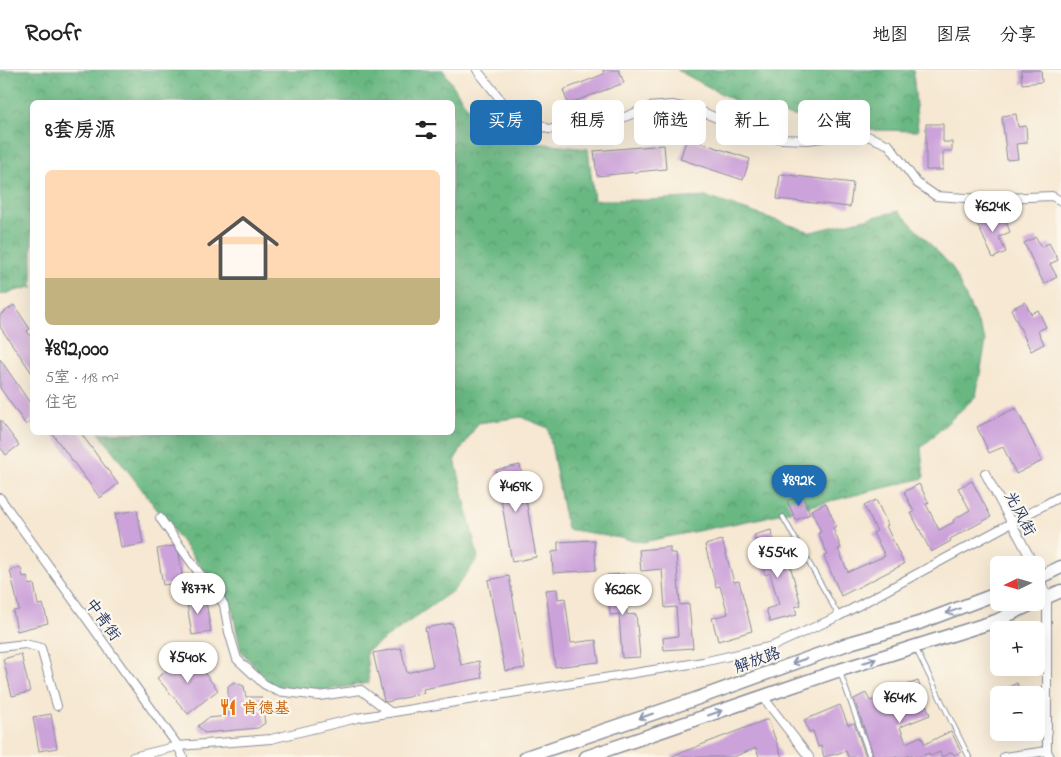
<!DOCTYPE html>
<html lang="zh">
<meta charset="utf-8">
<style>
body{margin:0;font-family:"Indie Flower","LXGW WenKai TC",sans-serif;background:#f6f6f6;color:#222;height:100vh;display:flex;flex-direction:column;font-size:19px;white-space:nowrap}
*{box-sizing:border-box;margin:0}
p{font-size:16px;color:#767676}
.icon{flex:none;width:28px;height:28px;fill:none;stroke:currentColor;stroke-width:2;stroke-linecap:round;stroke-linejoin:round}
.map{position:relative;flex:1;overflow:hidden}
.details{position:absolute;left:30px;top:30px;width:425px;height:335px;display:flex;flex-direction:column;background:#fff;border-radius:8px;box-shadow:0 5px 20px #0002}
.details>*{flex:none}
.guide{position:absolute;left:470px;top:30px;width:475px;height:45px;display:flex;gap:10px}
.needle{width:32px;rotate:265deg}
.tools{position:absolute;left:990px;top:486px;display:grid;gap:10px}
.tools a{display:grid;place-items:center;width:55px;height:55px;border-radius:8px;background:#fff;box-shadow:0 5px 20px #0002;font-size:25px}
.price{position:absolute;translate:-50% -42px;padding:0 11px;border-radius:18px;background:#fff;color:#222;font-size:16px;line-height:32px;filter:drop-shadow(0 1px 2px #0008)}
.price::after{content:'';position:absolute;left:50%;top:30px;width:15px;height:11px;margin-left:-8px;background:inherit;clip-path:polygon(0 0,100% 0,50% 100%)}
.price.on{background:#1f6fb2;color:#fff}
ul{padding:0;list-style:none}
li{display:grid;align-content:center;gap:10px;height:265px;padding:0 15px}
li span{display:grid;place-items:center;height:155px;border-radius:8px;color:#555}
li>.icon{margin-inline-start:auto}
span .icon{width:90px;height:90px;fill:#fffc;stroke-width:1}
li b{font-size:21px}
h2{display:flex;justify-content:space-between;align-items:center;height:60px;padding:0 15px;font-size:21px}
.pill{padding:0 18px;border-radius:8px;background:#fff;box-shadow:0 5px 20px #0002;font-size:18px;line-height:45px}
.pill.on{background:#1f6fb2;color:#fff}
header{display:flex;align-items:center;gap:30px;box-sizing:border-box;height:70px;padding:0 25px;background:#fff;border-bottom:1px solid #e0e0e0}
header strong{font-size:24px}
nav{display:flex;gap:28px;margin-inline-start:auto;font-size:18px}
.map>svg:first-child{display:block}
</style>
<header>
<strong>Roofr</strong>
<nav><a>地图</a><a>图层</a><a>分享</a></nav>
</header>
<div class="map">
<svg width="1061" height="687" viewBox="0 0 1061 687">
<defs>
<pattern id="forest-crowns" width="20" height="18" patternUnits="userSpaceOnUse" patternTransform="scale(1.25)"><rect width="20" height="18" fill="#69b882"/><path d="M2 6a3 3 0 1 1 6 0M12 15a3 3 0 1 1 6 0" fill="none" stroke="#56966e"/></pattern>
</defs>
<rect width="100%" height="100%" fill="#fbf7ec"/>
<filter id="ink" filterUnits="userSpaceOnUse"><feTurbulence type="fractalNoise" baseFrequency=".02" numOctaves="2"/><feDisplacementMap in="SourceGraphic" scale="10" xChannelSelector="R" yChannelSelector="G"/><feConvolveMatrix kernelMatrix="1 2 1 2 8 2 1 2 1" color-interpolation-filters="sRGB"/></filter>
<filter id="wash" filterUnits="userSpaceOnUse"><feTurbulence type="fractalNoise" baseFrequency=".0096" numOctaves="4" result="noise"/><feDisplacementMap in="SourceGraphic" scale="20" xChannelSelector="R" yChannelSelector="G"/><feGaussianBlur stdDeviation="1.12" result="paint"/><feColorMatrix in="noise" values="0 0 0 0 0 0 0 0 0 0 0 0 0 0 0 0 0 1.4 0 .05"/><feComposite in="paint" operator="in"/></filter>
<g filter="url(#wash)">
<rect width="100%" height="100%" fill="#f6e8d2"/>
<path fill="url(#forest-crowns)" stroke="#427470" d="M0,0H443L469,40L529,72L588,79L594,130H647L707,127L811,162L899,141L952,197L986,271L976,326L921,378L924,408L762,448L643,472L567,459L548,358L521,347L478,353L455,389L478,488L454,520L366,582L369,613L327,620L272,616L241,581L232,538L99,363L452,362V32H32V219L31,217L0,225Z
M677,0H913L918,61L872,60L748,38Z"/>
<g id="blocks">
<path fill="#cca2da" d="M603,0H619L624,13L568,34L563,20L604,4Z
M1021,0H1041L1042,12L1022,14Z
M1016,44L1018,57L1026,56L1027,73L1016,74L1018,89L1007,90L1002,46Z
M926,54H943V72H952V81H943V100H926Z
M687,68L750,89L743,110L680,89Z
M664,75L666,99L597,106L594,81Z
M780,104L853,113L850,137L777,129Z
M987,141L993,154L1005,149L1010,162L999,167L1006,182L993,188L974,147Z
M1036,167L1041,177L1049,173L1058,190L1050,194L1057,207L1044,214L1024,173Z
M1025,232L1031,244L1038,240L1046,257L1038,261L1044,274L1031,281L1011,239Z
M14,235L30,259L27,261L32,269V303L0,257V245Z
M0,289L32,336V350L26,355L0,318Z
M1016,338L1042,391L1016,404L1003,377L989,383L977,357Z
M0,350L19,375L6,385L0,377Z
M51,362H80L118,414L100,428Z
M520,395L536,487L512,492L496,400Z
M972,411L991,447L950,469L951,471L931,482L911,443L914,442L904,422L919,414L929,433L926,434L939,460L954,452L953,450L970,440L958,418Z
M802,425L810,444L796,450L787,431Z
M876,430L888,455L886,456L904,494L841,526L824,486L828,485L818,463L821,462L811,440L826,433L836,456L833,458L841,478L838,479L848,502L885,486L873,463L877,461L864,436Z
M137,440L143,474L121,478L115,444Z
M771,460L782,498L790,495L801,535L795,537L797,545L770,552L766,539L779,535L770,503L765,505L754,465Z
M594,470L596,500L553,503L552,482L558,481V472Z
M722,470L734,512L739,511L752,561L718,571L712,548L728,544L720,516L716,517L705,475Z
M173,476L179,484L183,512L163,515L157,479Z
M670,477V483H676L680,535L689,534L693,578L664,580L663,568L678,566L676,537L665,538L662,499L641,501L639,480Z
M21,498L23,507L27,506L29,515L34,514L38,535L43,534L48,553L17,561L13,541L19,540L10,500Z
M624,504L627,545L636,544L640,587L622,588L619,544L610,545L607,505Z
M509,506L525,598L505,601L488,510Z
M557,519L558,529L565,528L571,573L596,570L599,592L555,597L546,520Z
M205,525L211,562L192,565L186,528Z
M452,553L461,595L479,591L482,608L423,619L424,623L387,632L384,631L373,583L401,578L407,603L433,596L425,558Z
M188,583L218,620L188,644L157,608Z
M21,584L30,622L12,626L3,589Z
M918,611L930,645L900,657L906,673L921,666L925,674L951,661L961,682L954,685L952,682L942,687L940,682L930,686L929,683L919,687H913L912,684L906,687H874L854,629L866,623L870,631L891,623L890,621Z
M234,612L244,616L246,627H261L265,653L258,658L204,663L198,656L208,648L228,646V616Z
M1017,613L1022,625H991Z
M840,635L848,655L854,653L866,687H848L846,681L824,687L821,676L818,677L813,661L809,662L804,650Z
M51,644L57,678L39,681L33,647Z
M768,649L782,687H759L756,678L733,687H670Z"/>
</g>
</g>
<g filter="url(#ink)">
<use href="#blocks" fill-opacity="0" stroke="#888c98" stroke-width="1"/>
<g fill="none" stroke-linecap="round" stroke-linejoin="round">
<g stroke="#888c98" stroke-width="6">
<path id="lane" d="M783,447L839,546
M916,579L969,687
M840,602L870,687"/>
</g>
<g stroke="#888c98" stroke-width="10">
<path id="street" d="M477,0L504,34L548,59H581L608,54L649,37L672,35L698,40L749,62L782,69L808,70L843,65H865L889,75L917,113L936,126L981,129L1052,126L1061,131
M985,403L1034,495
M0,428L178,676L183,687
M160,448L199,503L215,520L224,535L229,562L237,589L264,614L277,621L319,626L361,620L390,642
M1036,500L1047,527V681L1050,687
M0,577L25,574L41,578L57,636
M763,627L809,687
M133,687L178,676L271,669L357,648L703,592L773,576L839,546L1061,426
M1004,687L1047,681"/>
</g>
<g stroke="#888c98" stroke-width="15">
<path id="primary" d="M1036,509L1061,497
M1036,532L1061,521
M526,687L690,631L853,572L919,553L999,523
M586,687L840,600L996,551L1036,532"/>
</g>
<use href="#lane" stroke="#fff" stroke-width="4"/>
<use href="#street" stroke="#fff" stroke-width="8"/>
<use href="#primary" stroke="#fff" stroke-width="12"/>
</g>
<defs><path id="oneway-shaft" d="M-6 0H5M1.5-3L5.5 0L1.5 3" fill="none" stroke-width="1.6" stroke-linecap="round" stroke-linejoin="round" transform="scale(1.25)"/></defs>
<g stroke="#8d97ae">
<use href="#oneway-shaft" transform="translate(953 541) rotate(160)"/>
<use href="#oneway-shaft" transform="translate(799 591) rotate(161)"/>
<use href="#oneway-shaft" transform="translate(869 591) rotate(-17)"/>
<use href="#oneway-shaft" transform="translate(715 643) rotate(-19)"/>
<use href="#oneway-shaft" transform="translate(646 646) rotate(161)"/>
</g>
</g>
<defs>
<g id="restaurant-bare" transform="scale(1.35)"><path d="M-5-6h1v4h1v-4h1v4h1v-4h1v5L-1.5 .5V6h-2V.5L-5-1ZM5-6V6H3V1.5H1.5Q1.5-4 5-6Z" fill="#e8710a" stroke="#fbf7ec" stroke-width="2.5" paint-order="stroke"/></g>
</defs>
<g fill-rule="evenodd">
<use href="#restaurant-bare" x="228" y="637"/>
</g>
<g text-anchor="middle" stroke-width="4.5" stroke-linejoin="round" paint-order="stroke">
<g font-size="16" fill="#1b2f5e" stroke="#fbf7ec">
<text transform="translate(1021 443) rotate(62)" y="6">光风街</text>
<text transform="translate(104 549) rotate(54)" y="6">中青街</text>
<text transform="translate(757 589) rotate(-20)" y="6">解放路</text>
</g>
<g font-size="16" fill="#c56008" stroke="#fbf7ec" text-anchor="start">
<text x="242" y="643">肯德基</text>
</g>
</g>
</svg>
<div class="tools">
<a><svg class="needle" viewBox="-14 -14 28 28"><path d="M0-13l5 13h-10z" fill="#e53935"/><path d="M0 13l5-13h-10z" fill="#767676"/></svg></a>
<a>+</a>
<a>−</a>
</div>
<b class="price" style="left:993px;top:163px">¥624K</b>
<b class="price on" style="left:799px;top:437px">¥892K</b>
<b class="price" style="left:516px;top:443px">¥469K</b>
<b class="price" style="left:778px;top:509px">¥554K</b>
<b class="price" style="left:198px;top:545px">¥877K</b>
<b class="price" style="left:623px;top:546px">¥626K</b>
<b class="price" style="left:188px;top:614px">¥540K</b>
<b class="price" style="left:900px;top:654px">¥641K</b>
<div class="guide">
<a class="pill on">买房</a>
<a class="pill">租房</a>
<a class="pill">筛选</a>
<a class="pill">新上</a>
<a class="pill">公寓</a>
</div>
<section class="details">
<h2>8套房源<svg class="icon" aria-label="filters" viewBox="0 0 24 24"><path d="M4 7h16M4 17h16"/><circle cx="9" cy="7" r="2"/><circle cx="15" cy="17" r="2"/></svg></h2>
<ul>
<li><span style="background:linear-gradient(#ffd9b3 70%,#c2b280 0)"><svg class="icon" aria-label="home" viewBox="0 0 24 24"><path d="M3 11l9-7 9 7M6 9v11h12V9"/></svg></span><div><b>¥892,000</b><p>5室 · 118 m²</p><p>住宅</p></div></li>
</ul>
</section>
</div>
